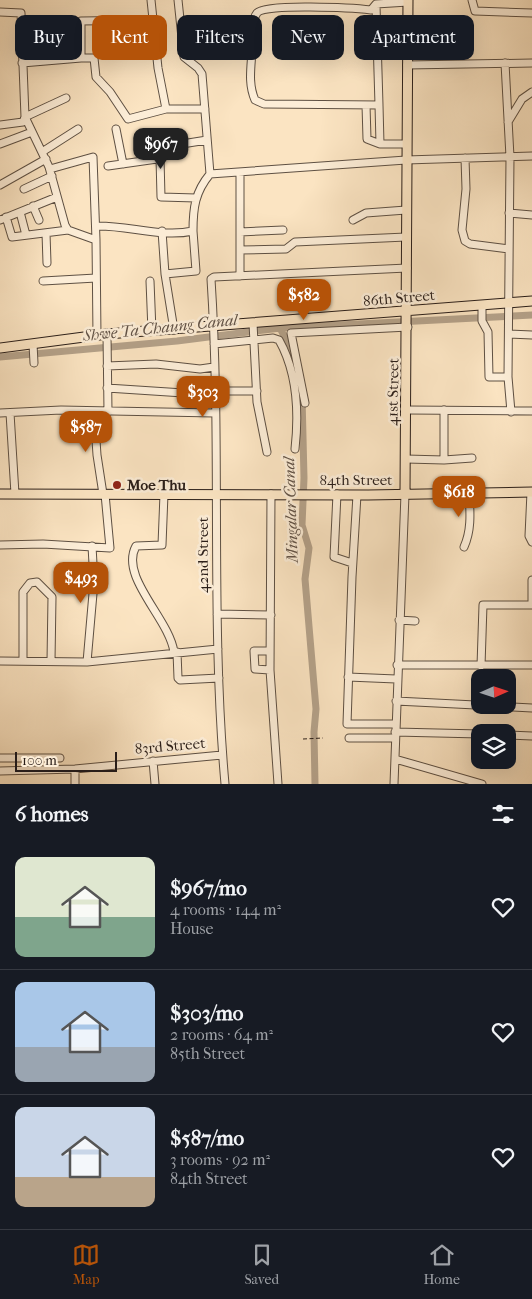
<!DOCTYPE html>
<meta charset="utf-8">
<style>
body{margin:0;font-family:"IM FELL French Canon",serif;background:#20242c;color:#f1f3f6;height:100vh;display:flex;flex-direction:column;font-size:19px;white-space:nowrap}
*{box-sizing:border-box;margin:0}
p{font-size:16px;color:#9ea1a6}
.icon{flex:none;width:28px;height:28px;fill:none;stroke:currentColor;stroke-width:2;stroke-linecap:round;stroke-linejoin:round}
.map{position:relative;height:784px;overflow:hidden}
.side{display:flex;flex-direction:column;background:#171b24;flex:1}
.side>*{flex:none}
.hud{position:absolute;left:15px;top:15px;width:502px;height:45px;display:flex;gap:10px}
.needle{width:32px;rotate:87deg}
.buttons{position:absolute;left:471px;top:669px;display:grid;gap:10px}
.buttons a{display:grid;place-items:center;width:45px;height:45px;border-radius:10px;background:#171b24;box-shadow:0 5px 20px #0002;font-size:25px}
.scale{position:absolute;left:15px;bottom:12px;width:102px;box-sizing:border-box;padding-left:5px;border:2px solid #2a1e19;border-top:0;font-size:14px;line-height:18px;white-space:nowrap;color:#2a1e19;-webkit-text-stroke:4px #fcedd7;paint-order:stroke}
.price{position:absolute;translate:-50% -42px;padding:0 11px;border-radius:10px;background:#b45309;color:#fff;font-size:16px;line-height:32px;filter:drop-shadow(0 1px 2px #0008)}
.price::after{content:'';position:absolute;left:50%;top:30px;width:15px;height:11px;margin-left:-8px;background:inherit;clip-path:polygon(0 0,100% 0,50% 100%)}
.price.on{background:#222;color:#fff}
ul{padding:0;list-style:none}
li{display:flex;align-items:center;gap:15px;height:125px;padding:0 15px}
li+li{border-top:1px solid #363941}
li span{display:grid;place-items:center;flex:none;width:140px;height:100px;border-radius:10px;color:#555}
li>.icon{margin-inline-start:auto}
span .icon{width:60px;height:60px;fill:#fffc;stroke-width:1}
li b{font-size:21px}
h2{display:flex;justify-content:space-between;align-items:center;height:60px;padding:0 15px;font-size:21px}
.tag{padding:0 18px;border-radius:10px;background:#171b24;box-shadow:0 5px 20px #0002;font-size:18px;line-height:45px}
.tag.on{background:#b45309;color:#fff}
.tab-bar{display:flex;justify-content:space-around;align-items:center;height:70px;border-top:1px solid #363941;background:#171b24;font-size:14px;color:#9ea1a6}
.tab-bar a{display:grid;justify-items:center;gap:2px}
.tab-bar .on{color:#b45309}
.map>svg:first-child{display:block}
</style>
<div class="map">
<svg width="532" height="784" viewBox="0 0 532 784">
<rect width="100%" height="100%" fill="#fbe4c2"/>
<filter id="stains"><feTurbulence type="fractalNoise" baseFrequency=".004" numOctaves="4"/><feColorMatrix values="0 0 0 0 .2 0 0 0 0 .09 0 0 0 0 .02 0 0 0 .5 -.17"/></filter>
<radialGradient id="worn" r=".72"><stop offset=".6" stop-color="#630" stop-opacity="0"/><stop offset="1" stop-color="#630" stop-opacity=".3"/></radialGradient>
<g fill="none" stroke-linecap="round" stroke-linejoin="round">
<path stroke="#b4a189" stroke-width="7" d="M280,328L294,356
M0,357L177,341L280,328L532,315
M302,396L304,478L302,525L309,548L305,579L316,709L314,732L315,784"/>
<g stroke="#5e5043" stroke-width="9">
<path id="minor" d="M151,0L158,68L166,109H205
M178,0L184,57L198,68L202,74L210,174
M472,0L475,11L532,13
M376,5L379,105
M0,12L21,13L25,117L66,98
M152,20L81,21V58H94L96,77L110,92L128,119L166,109
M22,63L81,58
M505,63L510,157L508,377L511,412
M407,65L532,63
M366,105L367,139L380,144
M508,122L522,99L532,92
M0,125L23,122L25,117L49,167L65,225L68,230L96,240L97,336
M116,129L123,164
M0,144L32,132
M406,144H380L379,105L264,104L255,100C248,84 251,68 252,51C253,41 250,22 257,13C264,3 355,8 371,10L376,4L408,2
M42,152L78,129
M160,158L161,197L196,198
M465,158L466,189L462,230L465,241L470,244L509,249
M108,166L157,159L182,144L207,140
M50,169L93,157L96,240
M240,172V276
M0,185L46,159
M24,189L52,176
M33,206L39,220
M20,212L26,235
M509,213L532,215
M6,217L12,237L68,230
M0,220L57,197
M353,220L366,213L406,210
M96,226C128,225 161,238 193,231C193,208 195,192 210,174L406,160L532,156
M162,231L165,274L174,330
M240,232L283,230
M46,233L47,263
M240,250L286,249L295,242L406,237
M165,274L196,271L193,231
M43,281L96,278
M150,281L152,331
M482,305V321L488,332L489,377H508
M253,323L257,402L267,452
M107,334L108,412
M509,334L532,335
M33,344L34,363
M214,344L273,338L279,340C297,372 299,413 295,449
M107,366L156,364L200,369L214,367
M107,388L214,395
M214,391H257
M305,403L291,333L408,327
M407,410L532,411
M94,411L97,455L103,494
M0,413L61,410L214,413
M10,413L15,494
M406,459L444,460V410
M444,460L472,458
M531,492L529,536L532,542
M164,494L162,545L136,546C119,577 169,618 174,652
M271,494L270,670L278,784
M337,494L334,557L352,563
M357,495L352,577L347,724H395
M0,545L43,544L110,548L105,494
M464,547C472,529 470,511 469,492
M532,580V605
M217,614L271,615
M399,620L415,621
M177,652L178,678L180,680L219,678
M0,661L87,662L218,649
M23,661V592L30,583L37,582L52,597L51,661
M87,662L94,582L92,546
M397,665H532
M481,666L483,605H531
M270,670L255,669L254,651H270
M348,677L396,679
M396,701L532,708
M395,732L480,734
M508,735L532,736
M349,738H395
M0,758H60
M395,759L482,784
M153,761L155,784
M0,771L75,769L222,755
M75,784V769
M225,784C210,616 222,447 211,279L214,277L407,268
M394,784L405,494"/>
</g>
<g stroke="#2a1e19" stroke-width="11">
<path id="major" d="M0,348L107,334L532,301
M0,494L368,495L532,492
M405,494L408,0"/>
</g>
<path stroke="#2a1e19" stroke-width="1" stroke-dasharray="4 2.5" stroke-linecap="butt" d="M303,739L323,738"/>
<use href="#minor" stroke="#fcedd7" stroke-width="7"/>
<use href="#major" stroke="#fbe4c2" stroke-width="9"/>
</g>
<circle fill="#8f2418" stroke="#fcedd7" stroke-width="2" cx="117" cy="485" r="5"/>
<g text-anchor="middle" stroke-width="5" stroke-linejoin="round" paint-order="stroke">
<g font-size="15" fill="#2a1e19" stroke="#fcedd7">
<text transform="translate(399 298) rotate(-5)" y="5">86th Street</text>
<text transform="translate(393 392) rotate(-89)" y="5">41st Street</text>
<text x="356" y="485">84th Street</text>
<text transform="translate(203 555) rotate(-90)" y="5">42nd Street</text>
<text transform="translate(170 746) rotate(-5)" y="5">83rd Street</text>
</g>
<g font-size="15" font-weight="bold" fill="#2a1e19" stroke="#fcedd7" text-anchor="start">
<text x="127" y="490">Moe Thu</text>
</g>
<g font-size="16" font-style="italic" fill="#615246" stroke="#fcedd7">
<text transform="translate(160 327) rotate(-6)" y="6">Shwe Ta Chaung Canal</text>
<text transform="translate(290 510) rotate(-92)" y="6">Mingalar Canal</text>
</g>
</g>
<rect width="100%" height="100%" filter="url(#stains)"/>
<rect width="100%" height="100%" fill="url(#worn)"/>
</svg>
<div class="buttons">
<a><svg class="needle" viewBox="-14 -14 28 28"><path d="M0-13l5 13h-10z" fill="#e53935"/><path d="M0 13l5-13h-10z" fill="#9ea1a6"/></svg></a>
<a><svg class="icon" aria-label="layers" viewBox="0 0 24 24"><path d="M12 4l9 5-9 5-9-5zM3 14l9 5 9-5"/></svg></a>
</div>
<div class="scale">100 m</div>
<b class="price on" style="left:161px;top:170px">$967</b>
<b class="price" style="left:304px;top:321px">$582</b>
<b class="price" style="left:203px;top:418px">$303</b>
<b class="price" style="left:86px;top:453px">$587</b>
<b class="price" style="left:459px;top:518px">$618</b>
<b class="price" style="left:81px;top:604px">$493</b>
<div class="hud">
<a class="tag">Buy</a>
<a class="tag on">Rent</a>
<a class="tag">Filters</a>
<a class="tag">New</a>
<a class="tag">Apartment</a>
</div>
</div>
<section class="side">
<h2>6 homes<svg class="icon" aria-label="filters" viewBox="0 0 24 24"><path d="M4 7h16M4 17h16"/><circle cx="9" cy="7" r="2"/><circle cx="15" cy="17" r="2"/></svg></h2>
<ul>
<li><span style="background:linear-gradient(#dfe7d0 60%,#7fa58c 0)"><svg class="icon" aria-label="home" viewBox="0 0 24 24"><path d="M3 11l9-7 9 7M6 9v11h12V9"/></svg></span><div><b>$967/mo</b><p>4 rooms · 144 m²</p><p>House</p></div><svg class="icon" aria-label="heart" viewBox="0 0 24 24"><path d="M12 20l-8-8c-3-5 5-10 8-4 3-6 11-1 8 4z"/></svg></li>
<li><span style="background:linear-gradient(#a9c7e8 65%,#9aa5b1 0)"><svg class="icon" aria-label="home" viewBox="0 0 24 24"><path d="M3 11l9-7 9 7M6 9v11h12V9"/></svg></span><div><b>$303/mo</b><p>2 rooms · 64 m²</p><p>85th Street</p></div><svg class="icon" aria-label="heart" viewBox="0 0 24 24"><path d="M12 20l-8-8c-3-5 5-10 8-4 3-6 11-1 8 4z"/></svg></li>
<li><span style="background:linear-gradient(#c9d6e8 70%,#b9a48a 0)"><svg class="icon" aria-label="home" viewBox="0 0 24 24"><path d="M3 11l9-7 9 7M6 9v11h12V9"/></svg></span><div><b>$587/mo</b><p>3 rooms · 92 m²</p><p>84th Street</p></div><svg class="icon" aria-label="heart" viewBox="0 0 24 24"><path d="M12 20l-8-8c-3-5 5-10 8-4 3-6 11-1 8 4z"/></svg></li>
</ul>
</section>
<nav class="tab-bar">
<a class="on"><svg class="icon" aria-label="map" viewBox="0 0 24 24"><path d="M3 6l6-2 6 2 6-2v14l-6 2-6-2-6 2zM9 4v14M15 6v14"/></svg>Map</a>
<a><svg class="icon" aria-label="saved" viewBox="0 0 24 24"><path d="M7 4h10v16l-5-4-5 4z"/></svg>Saved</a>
<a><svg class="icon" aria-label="home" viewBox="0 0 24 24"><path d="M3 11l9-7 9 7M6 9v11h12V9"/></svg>Home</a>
</nav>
